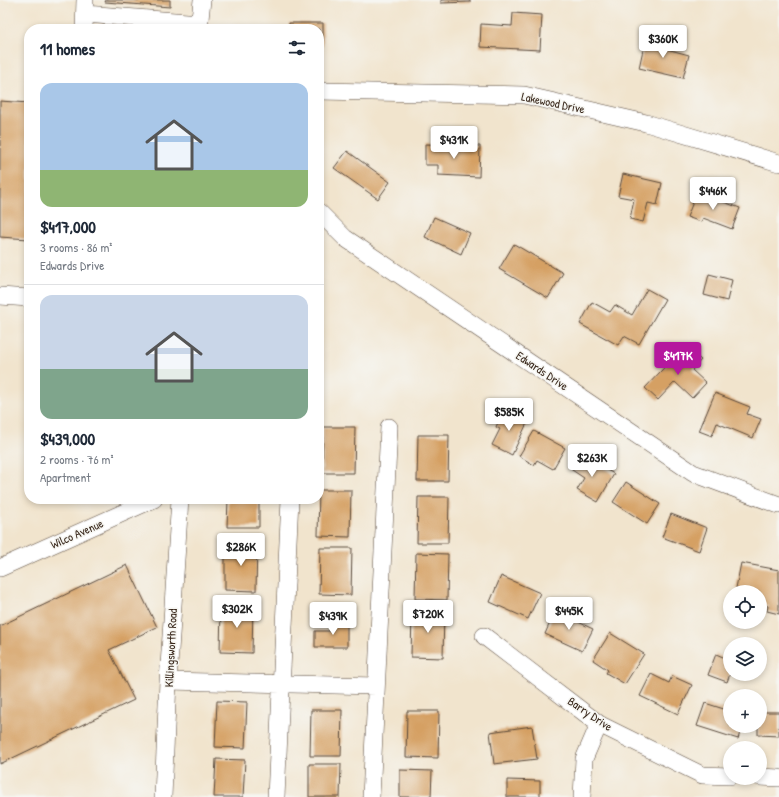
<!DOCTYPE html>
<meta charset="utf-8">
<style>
body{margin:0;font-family:"Patrick Hand",sans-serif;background:#f6f6f7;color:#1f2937;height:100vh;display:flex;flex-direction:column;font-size:15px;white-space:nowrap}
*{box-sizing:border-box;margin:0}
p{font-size:13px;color:#747a83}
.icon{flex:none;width:22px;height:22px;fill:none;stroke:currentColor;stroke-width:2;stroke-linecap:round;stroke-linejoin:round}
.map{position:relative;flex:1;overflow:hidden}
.sheet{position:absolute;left:24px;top:24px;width:300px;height:480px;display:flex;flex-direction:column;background:#fff;border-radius:16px;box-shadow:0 2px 6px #0003}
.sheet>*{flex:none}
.tools{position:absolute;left:723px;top:585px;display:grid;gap:8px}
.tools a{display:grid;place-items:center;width:44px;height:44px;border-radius:50%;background:#fff;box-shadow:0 2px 6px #0003;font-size:20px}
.price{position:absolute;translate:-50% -34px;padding:0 9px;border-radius:4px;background:#fff;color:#222;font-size:13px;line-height:26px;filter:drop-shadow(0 1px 2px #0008)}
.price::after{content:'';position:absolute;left:50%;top:24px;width:12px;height:9px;margin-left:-6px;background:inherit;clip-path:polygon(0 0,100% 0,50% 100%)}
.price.current{background:#b5179e;color:#fff}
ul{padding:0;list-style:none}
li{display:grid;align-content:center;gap:8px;height:212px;padding:0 16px}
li+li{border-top:1px solid #e0e1e3}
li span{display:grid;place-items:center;height:124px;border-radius:12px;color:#555}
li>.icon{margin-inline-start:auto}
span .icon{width:72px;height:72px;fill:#fffc;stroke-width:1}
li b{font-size:17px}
h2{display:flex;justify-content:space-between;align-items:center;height:48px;padding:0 16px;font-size:17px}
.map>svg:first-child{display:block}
</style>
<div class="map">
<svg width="779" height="797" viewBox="0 0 779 797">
<rect width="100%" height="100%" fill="#f6f6f2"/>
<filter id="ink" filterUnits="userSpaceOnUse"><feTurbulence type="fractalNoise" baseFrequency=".025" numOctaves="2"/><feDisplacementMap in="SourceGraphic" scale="8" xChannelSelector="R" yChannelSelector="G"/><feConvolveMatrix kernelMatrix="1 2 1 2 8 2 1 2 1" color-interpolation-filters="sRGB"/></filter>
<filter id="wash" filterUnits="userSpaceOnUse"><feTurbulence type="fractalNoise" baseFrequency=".012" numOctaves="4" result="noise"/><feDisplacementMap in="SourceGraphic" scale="16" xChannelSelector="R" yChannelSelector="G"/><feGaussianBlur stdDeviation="0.9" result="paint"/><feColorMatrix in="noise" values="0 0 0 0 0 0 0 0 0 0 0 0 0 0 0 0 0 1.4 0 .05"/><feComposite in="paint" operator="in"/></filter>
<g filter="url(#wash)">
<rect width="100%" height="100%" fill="#f1e4cd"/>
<g id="blocks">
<path fill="#d5a063" d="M106,0H170V7L105,2Z
M441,0H470V2L441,3Z
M513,13L542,15L540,50L480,47L481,24L512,26Z
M289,23H323V46L319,47V29H289Z
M646,36L665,41L663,48L689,55L683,78L639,68Z
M0,101L29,103V239L0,237Z
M425,144L480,146L479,177L438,175V165H425Z
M347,151L390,182L378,199L334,168Z
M623,174L662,183L657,205L648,203L643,222L630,219L634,199L618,196Z
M697,192L740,208L732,229L703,218L701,222L687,217Z
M434,217L470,233L461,254L425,237Z
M514,244L563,273L548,298L499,269Z
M709,274L732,280L727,301L704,295Z
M647,289L665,299L639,344L624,336L618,345L580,324L592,302L610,312L615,305L632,315Z
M688,349L701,360L692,370L706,383L692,398L675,382L658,400L645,388L677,354L680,357Z
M715,393L750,407L747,414L761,419L753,438L717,423L712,436L699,431Z
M504,409L528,421L512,455L492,445L500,429L496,427Z
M323,427H355L354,473H322Z
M534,431L565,448L553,469L537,460L534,465L519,456Z
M418,435H449L448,481H417Z
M581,455L614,474L598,502L577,490L584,478L572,470Z
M626,482L660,504L647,524L613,502Z
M319,490H351L350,537L318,536Z
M418,497H449L448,543H417Z
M228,499H259V527H227Z
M671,514L707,528L699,551L662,537Z
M225,544H257L256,591L225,590Z
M320,548H352L351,595L319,594Z
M416,553L448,554L447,600L415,599Z
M741,563L779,570V614L767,611L768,606L760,604V592H754L736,588Z
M127,565L157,627L109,650L134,700L0,764V626Z
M501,576L540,593L528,619L490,602Z
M221,606H253L252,653L220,652Z
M412,611L444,612L443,658L411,657Z
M555,611L593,629L582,651L545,634Z
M331,620H347V647H315V631H331Z
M610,633L644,654L625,684L606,673L608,670L593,660Z
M716,654L730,660V674L727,682L708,675Z
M651,674L669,683L672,676L692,685L678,714L640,696Z
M217,701L247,702L245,748L215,747Z
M705,703L730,711V726H742L738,739L697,726Z
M311,710H342L341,756H310Z
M407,711H439L438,758L406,757Z
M760,712H779V736L758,735V726H760Z
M532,726L537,759L494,764L490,732Z
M216,759L245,760L243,797H214Z
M309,764H341L340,797H309Z
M400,770L432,771L431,797H400Z
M507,780L540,781V797H507Z"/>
</g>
</g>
<g filter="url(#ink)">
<use href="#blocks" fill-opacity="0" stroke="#564638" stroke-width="1"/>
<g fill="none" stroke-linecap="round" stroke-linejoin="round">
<g stroke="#564638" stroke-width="18">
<path id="minor" d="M85,14L200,23
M84,29L85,0
M199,29L202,0
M319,91L524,95L646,123L779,163
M319,212L345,238L693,473L779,505
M0,296L29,298
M0,568L154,499
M484,636L599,724L702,775L730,776
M168,681L376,686
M760,777L779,778
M163,797L168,681L180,499
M276,797L290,499
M371,797L389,427
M582,797L584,759L599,724"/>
</g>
<use href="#minor" stroke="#fff" stroke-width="17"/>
</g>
</g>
<g text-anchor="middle" stroke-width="3" stroke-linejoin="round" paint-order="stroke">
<g font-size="12" fill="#3b2a1e" stroke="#f6f6f2">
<text transform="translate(553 103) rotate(12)" y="4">Lakewood Drive</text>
<text transform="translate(542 371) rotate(34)" y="4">Edwards Drive</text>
<text transform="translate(77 534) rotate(-24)" y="4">Wilco Avenue</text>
<text transform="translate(171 648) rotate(-87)" y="4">Killingsworth Road</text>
<text transform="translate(590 714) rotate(34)" y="4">Barry Drive</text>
</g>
</g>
</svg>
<div class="tools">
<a><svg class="icon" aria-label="locate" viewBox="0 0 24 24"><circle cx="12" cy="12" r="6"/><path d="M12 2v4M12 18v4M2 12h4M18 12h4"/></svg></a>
<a><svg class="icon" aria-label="layers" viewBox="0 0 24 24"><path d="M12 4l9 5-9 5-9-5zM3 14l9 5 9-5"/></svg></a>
<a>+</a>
<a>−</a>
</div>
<b class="price" style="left:663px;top:59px">$360K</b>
<b class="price" style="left:454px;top:160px">$431K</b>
<b class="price" style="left:713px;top:211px">$446K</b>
<b class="price current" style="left:678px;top:376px">$417K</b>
<b class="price" style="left:509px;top:432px">$585K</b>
<b class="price" style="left:592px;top:478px">$263K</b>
<b class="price" style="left:241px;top:567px">$286K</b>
<b class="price" style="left:237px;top:629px">$302K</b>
<b class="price" style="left:569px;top:631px">$445K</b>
<b class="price" style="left:428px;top:634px">$720K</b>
<b class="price" style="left:333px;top:636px">$439K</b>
<section class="sheet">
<h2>11 homes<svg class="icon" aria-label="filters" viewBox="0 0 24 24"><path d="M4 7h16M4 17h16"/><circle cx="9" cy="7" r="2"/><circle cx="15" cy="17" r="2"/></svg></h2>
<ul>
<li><span style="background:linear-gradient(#a9c7e8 70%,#8fb573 0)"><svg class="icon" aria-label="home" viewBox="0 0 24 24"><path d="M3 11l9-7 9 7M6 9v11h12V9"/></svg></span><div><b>$417,000</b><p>3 rooms · 86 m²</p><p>Edwards Drive</p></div></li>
<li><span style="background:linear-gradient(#c9d6e8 60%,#7fa58c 0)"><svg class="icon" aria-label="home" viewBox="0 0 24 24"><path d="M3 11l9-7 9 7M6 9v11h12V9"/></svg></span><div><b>$439,000</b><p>2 rooms · 76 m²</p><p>Apartment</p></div></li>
</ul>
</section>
</div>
